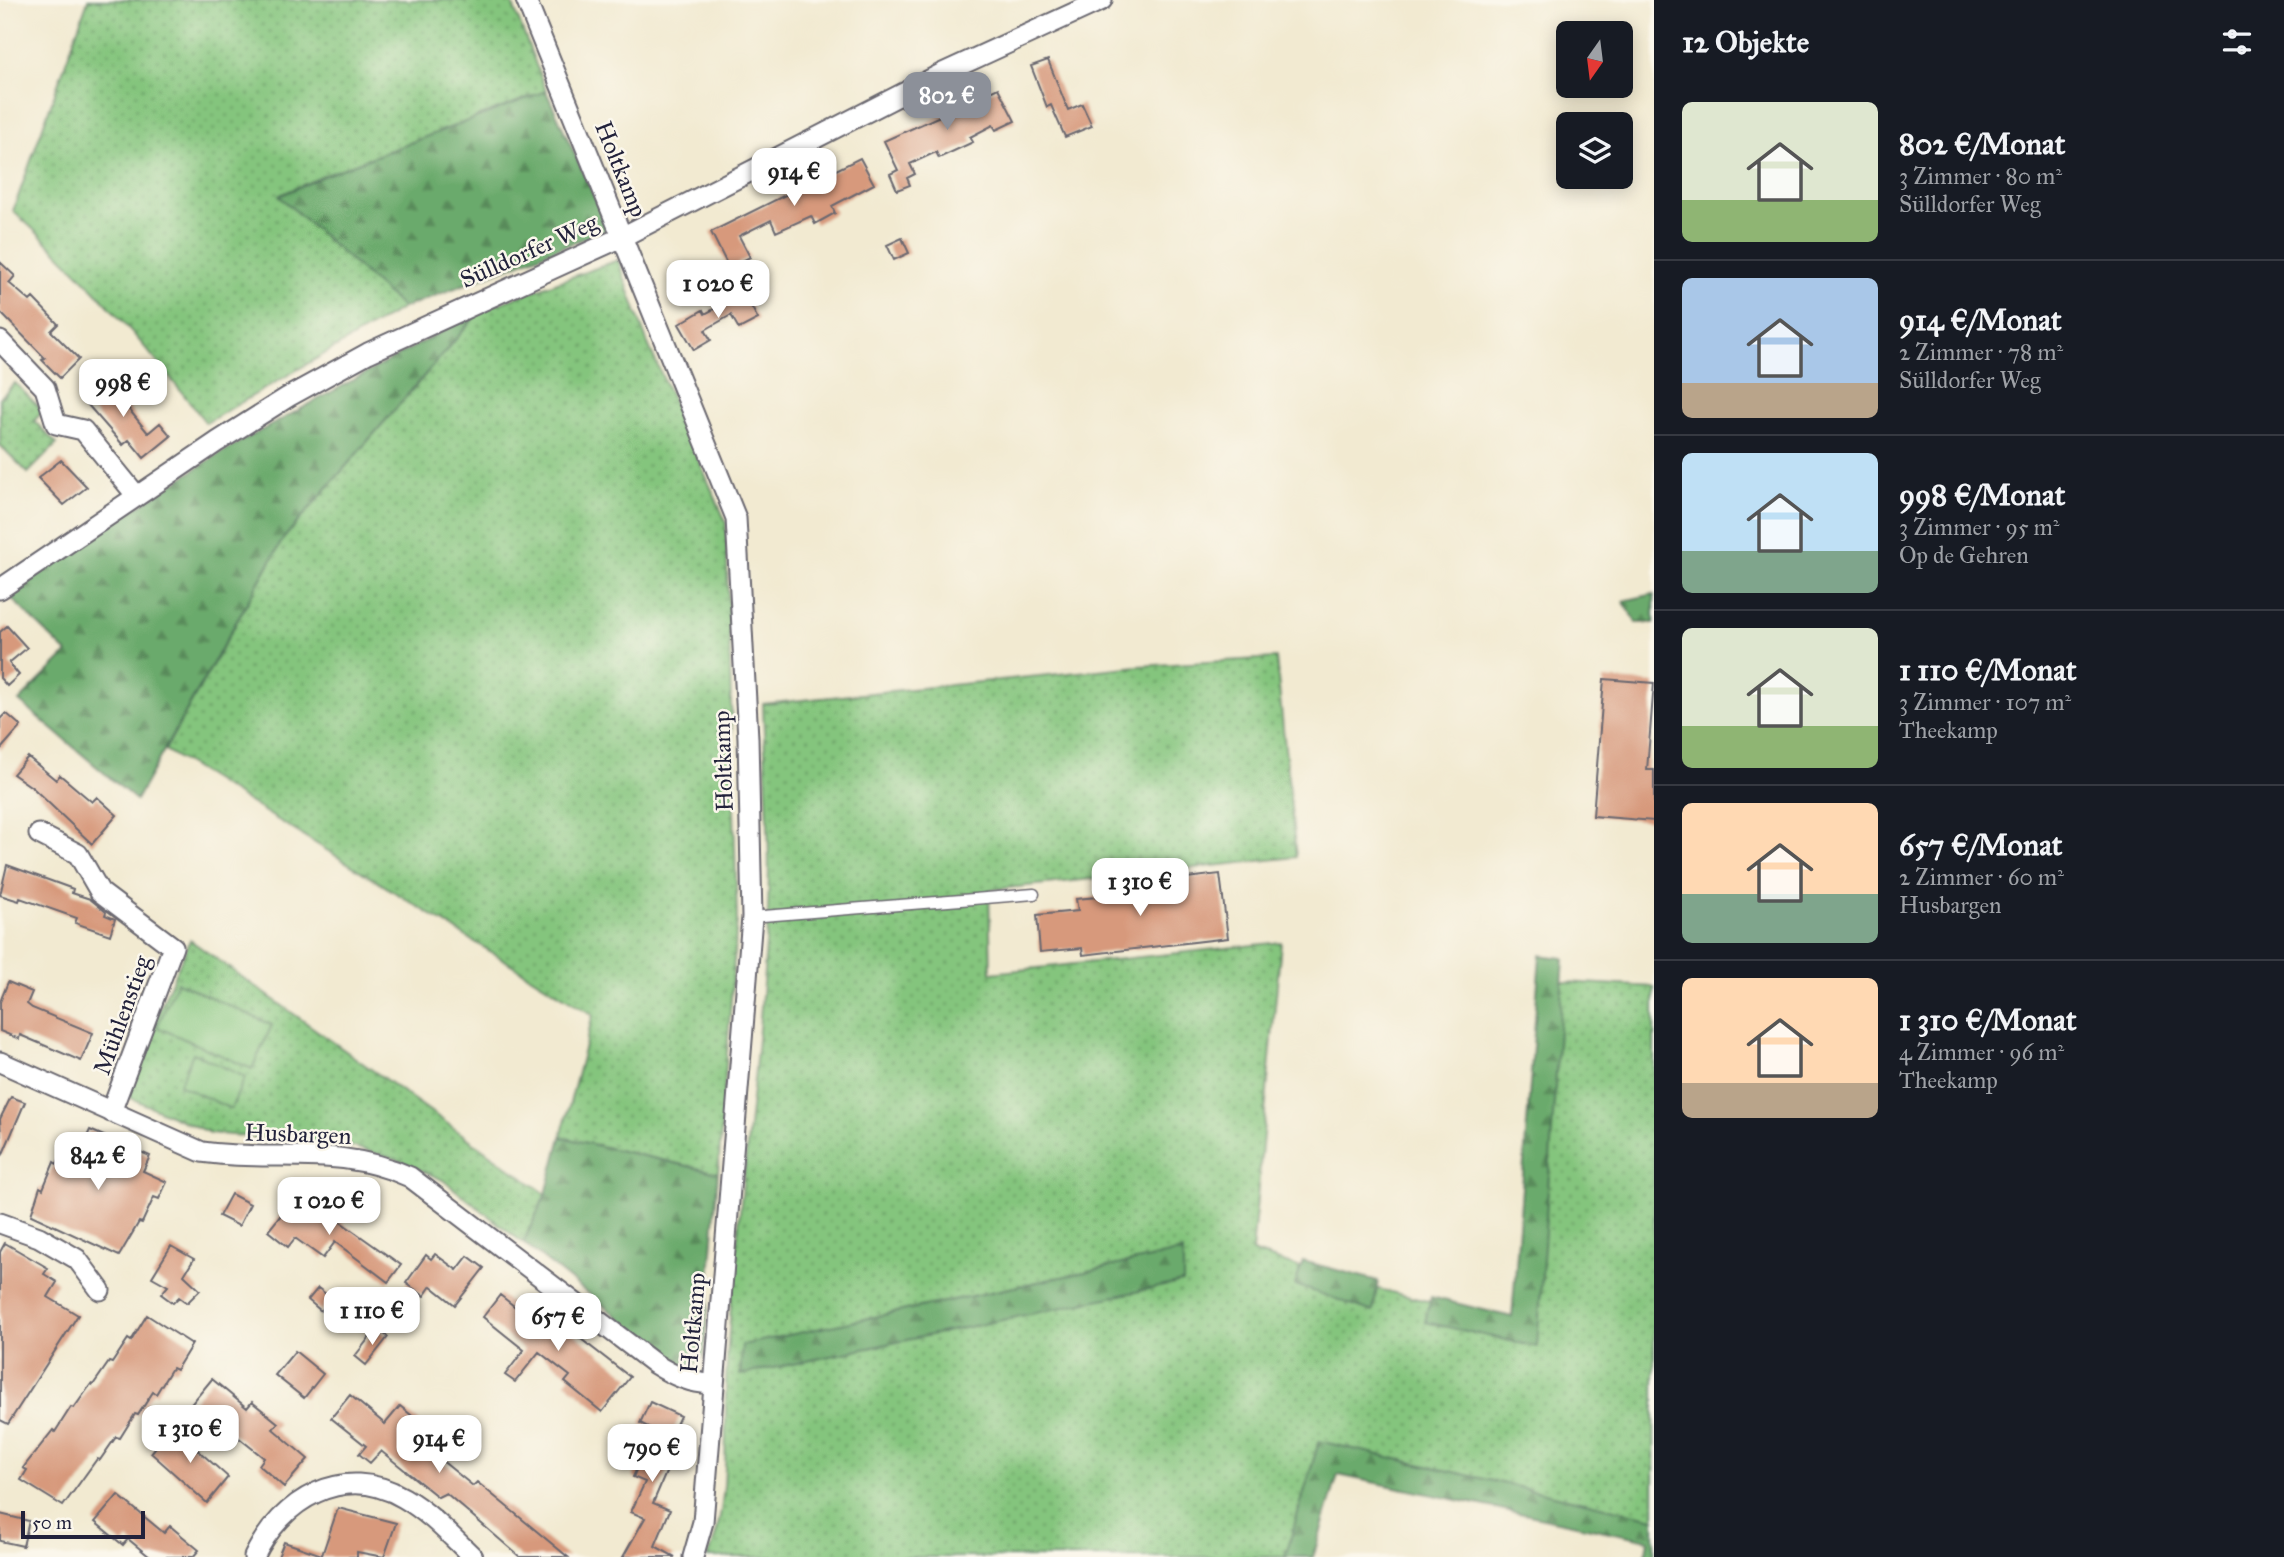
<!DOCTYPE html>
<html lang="de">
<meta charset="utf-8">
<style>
body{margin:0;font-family:"IM FELL Great Primer",serif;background:#242831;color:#f1f3f6;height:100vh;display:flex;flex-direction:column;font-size:26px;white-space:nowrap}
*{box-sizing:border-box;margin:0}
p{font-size:23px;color:#9ea1a6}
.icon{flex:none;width:38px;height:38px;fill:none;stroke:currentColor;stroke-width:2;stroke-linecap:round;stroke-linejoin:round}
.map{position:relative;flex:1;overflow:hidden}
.details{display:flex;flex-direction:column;background:#171b24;width:630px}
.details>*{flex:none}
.needle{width:46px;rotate:194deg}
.fabs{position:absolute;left:1556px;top:21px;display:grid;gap:14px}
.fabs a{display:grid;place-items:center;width:77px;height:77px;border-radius:10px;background:#171b24;box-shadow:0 4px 18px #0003;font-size:35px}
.scale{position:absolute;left:21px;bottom:18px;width:124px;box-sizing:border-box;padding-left:7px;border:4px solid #22223b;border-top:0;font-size:19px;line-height:24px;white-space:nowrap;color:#22223b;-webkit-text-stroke:5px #fbf7ec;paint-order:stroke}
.price{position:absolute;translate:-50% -60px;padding:0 16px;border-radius:14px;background:#fff;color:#222;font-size:23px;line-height:46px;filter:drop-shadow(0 2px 4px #0008)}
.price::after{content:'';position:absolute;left:50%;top:42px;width:21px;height:16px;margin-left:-10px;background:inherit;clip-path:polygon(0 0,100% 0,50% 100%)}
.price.on{background:#8c9099;color:#fff}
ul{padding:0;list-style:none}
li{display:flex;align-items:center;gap:21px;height:175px;padding:0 28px}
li+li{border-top:2px solid #363941}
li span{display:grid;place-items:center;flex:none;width:196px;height:140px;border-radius:10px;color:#555}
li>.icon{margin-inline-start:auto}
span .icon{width:84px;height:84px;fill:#fffc;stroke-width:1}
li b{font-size:30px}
h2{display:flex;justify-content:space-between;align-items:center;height:84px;padding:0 28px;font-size:30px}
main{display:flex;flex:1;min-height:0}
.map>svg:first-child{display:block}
</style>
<main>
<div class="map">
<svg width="1654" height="1557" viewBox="0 0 1654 1557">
<defs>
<pattern id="grass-dots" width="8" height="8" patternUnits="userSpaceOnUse" patternTransform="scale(1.75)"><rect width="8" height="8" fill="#84c57d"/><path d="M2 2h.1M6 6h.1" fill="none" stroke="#6ca068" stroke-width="1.8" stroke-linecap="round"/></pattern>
<pattern id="forest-firs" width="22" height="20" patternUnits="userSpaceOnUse" patternTransform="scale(1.75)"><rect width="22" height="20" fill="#6baa6c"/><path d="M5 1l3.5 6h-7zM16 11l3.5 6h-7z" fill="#588a5a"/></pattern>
</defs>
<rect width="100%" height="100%" fill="#fbf7ec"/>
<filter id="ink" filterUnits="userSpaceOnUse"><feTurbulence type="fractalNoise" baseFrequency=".0143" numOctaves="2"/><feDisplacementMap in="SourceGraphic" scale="14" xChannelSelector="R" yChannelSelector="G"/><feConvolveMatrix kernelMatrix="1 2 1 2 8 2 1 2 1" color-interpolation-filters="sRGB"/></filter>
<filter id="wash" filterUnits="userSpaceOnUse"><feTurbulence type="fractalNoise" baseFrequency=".00686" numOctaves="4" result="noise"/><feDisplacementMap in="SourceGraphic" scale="28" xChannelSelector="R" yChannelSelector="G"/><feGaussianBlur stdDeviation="1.57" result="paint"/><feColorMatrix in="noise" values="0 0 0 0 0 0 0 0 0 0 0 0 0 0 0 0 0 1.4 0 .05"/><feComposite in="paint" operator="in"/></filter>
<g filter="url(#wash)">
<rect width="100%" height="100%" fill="#f2ead1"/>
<path fill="url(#grass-dots)" stroke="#53745c" stroke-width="2" d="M88,0H511L546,91L323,176L280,195L403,308L206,423C146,346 86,275 13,211Z
M618,260L648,344L726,522L737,919L718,1173L561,1137L593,1015L165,750L283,539L481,310Z
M15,383L43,411L34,421L57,444L28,473L0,445V398Z
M1276,658L1296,857L989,890L991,973L1281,942L1252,1252L1326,1276L1524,1325L1547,981L1654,987V1524L1327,1451L1296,1557H708C733,1501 723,1419 727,1358C737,1208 760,1060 768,910C771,842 765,772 763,704L1138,666Z
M190,940L546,1194L523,1243L443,1180L396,1159L354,1147L210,1133L122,1094Z"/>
<path fill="url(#forest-firs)" stroke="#466654" stroke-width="2" d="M546,91L609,229L403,308L279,196L323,176Z
M481,310L283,539L136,800L19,701L67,653L6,593L220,453Z
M1654,594V623H1637L1623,601Z
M1540,955L1564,958L1537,1347L1425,1322L1431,1297L1512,1317Z
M561,1137L718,1173L704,1355C696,1366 689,1367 676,1362L523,1243L546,1194Z
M1183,1251V1282L740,1375L742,1345Z
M1303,1261L1378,1281L1373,1312L1295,1285Z
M1319,1441L1654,1518V1557H1645L1648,1540L1338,1475L1313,1557H1285Z"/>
<path fill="#84c57d" stroke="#53745c" stroke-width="2" d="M177,982L272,1025L252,1069L157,1027Z
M193,1053L245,1077L231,1109L179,1085Z"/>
<g id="blocks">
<path fill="#d7997c" d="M1048,60L1068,110L1082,104L1092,126L1065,137L1051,105L1047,107L1031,66Z
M998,88L1015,121L996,130L993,125L970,137L973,142L939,158L936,152L910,164L915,174L907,178L910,185L897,190L890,174L898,170L884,141L940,116L937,109L962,98L965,104Z
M860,158L874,184L832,206L835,213L815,224L811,216L776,232L771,220L739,236L750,257L729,268L711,232Z
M902,238L909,253L894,260L887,245Z
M0,262L15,276L9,283L30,301L33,298L58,324L51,331L79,359L60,378L42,360L45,358L0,312Z
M744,293L758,319L739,329L731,315L705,330L711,340L694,350L679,324L703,310L705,314Z
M103,377L148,433L160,423L171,436L144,458L129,440L123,445L81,397Z
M61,460L87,487L64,505L38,478Z
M7,626L27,648L9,663L19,675L7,686L0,678V632Z
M1604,679L1654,683L1647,770H1654V821L1593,816Z
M6,713L21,726L0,750V719Z
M28,757L56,780L60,775L92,802L97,797L117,815L92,844L33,788L13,774Z
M7,865L73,889L72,893L90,899L106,912L105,915L115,919L110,935L75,923L77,918L20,898L19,901L0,895Z
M1220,874L1228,938L1083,955L1082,948L1040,952L1037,915L1078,911L1076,899L1120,895L1119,886Z
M8,982L32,992L27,1004L32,1008L93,1033L81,1061L20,1035L19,1039L0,1031V1002Z
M11,1097L25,1102L2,1156L0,1119Z
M90,1130L150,1156L143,1171L167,1182L159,1199L154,1197L142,1223L139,1222L119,1256L31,1215L40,1187L43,1189L54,1162L57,1164L70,1136L84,1143Z
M231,1194L250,1204L239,1226L219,1216Z
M297,1195L328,1220L332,1216L401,1265L388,1282L335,1242L323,1258L295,1238L288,1247L268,1231Z
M5,1243L48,1268L44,1274L57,1282L48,1297L78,1315L8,1424L0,1420V1252Z
M171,1246L194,1259L184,1275L200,1290L187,1303L179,1297L173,1303L161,1294L168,1286L152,1277Z
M435,1254L457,1270L468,1256L484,1268L455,1305L431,1286L424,1296L406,1283L426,1255L431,1259Z
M318,1288L331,1298L321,1311L308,1300Z
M500,1295L533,1321L540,1313L565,1333L568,1329L630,1377L602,1412L565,1382L570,1376L539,1352L515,1382L505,1375L524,1350L483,1317Z
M147,1315L192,1344L176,1370L172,1368L156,1394L153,1392L138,1415L135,1414L120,1438L116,1437L100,1460L97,1459L63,1506L21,1480L27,1470L23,1468L53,1430L55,1432L71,1407L74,1408L91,1384L93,1385L109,1362L112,1363L128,1339L131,1341Z
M377,1328L388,1337L366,1365L355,1356Z
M295,1351L323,1374L304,1398L275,1375Z
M212,1379L247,1408L252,1402L278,1423L273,1429L308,1459L284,1487L259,1465L264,1458L219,1422L213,1429L188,1408Z
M350,1395L385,1424L400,1406L434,1434L424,1446L473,1486L477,1482L568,1557H520L446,1493L438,1497L381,1451L370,1463L359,1454L366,1446L331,1418Z
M650,1402L680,1416L661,1457L671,1461L653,1503L670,1510L655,1546L675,1557H623L645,1518L631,1512L645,1482L633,1477L654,1430L640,1423Z
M172,1427L228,1477L207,1503L151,1453Z
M118,1495L164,1533L170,1526L199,1550L193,1557H150L128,1539L123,1545L95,1522Z
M338,1508L396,1523L384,1557L357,1552V1557H278L284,1542L322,1555Z
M0,1514L29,1521L23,1546L0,1541Z"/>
</g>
</g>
<g filter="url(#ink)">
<use href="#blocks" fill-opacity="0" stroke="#6b6870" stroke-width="2"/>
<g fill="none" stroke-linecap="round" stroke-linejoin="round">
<g stroke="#6b6870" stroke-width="13">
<path id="service" d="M752,917L1034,894"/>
</g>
<g stroke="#6b6870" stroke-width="23">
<path id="minor" d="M526,0L736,518L748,738L752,917L703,1522L693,1557
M0,341L45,388L56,424L83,430L136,495
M0,589L217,442L288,397L368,353L622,237L941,74L1102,0
M39,834L78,854L100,892L173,947L111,1112
M0,1062L202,1152C278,1163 337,1144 410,1177L655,1364C674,1376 690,1383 712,1384
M0,1223L39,1237L77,1259L100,1290
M254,1557C281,1500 343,1462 404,1498C430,1513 451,1536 473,1557"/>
</g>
<use href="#service" stroke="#fff" stroke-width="10"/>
<use href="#minor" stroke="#fff" stroke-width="19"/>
</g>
</g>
<g text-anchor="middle" stroke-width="5" stroke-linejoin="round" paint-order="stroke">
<g font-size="24" fill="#22223b" stroke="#fbf7ec">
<text transform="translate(621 169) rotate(68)" y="8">Holtkamp</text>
<text transform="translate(529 251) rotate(-24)" y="8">Sülldorfer Weg</text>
<text transform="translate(723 761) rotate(-92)" y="8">Holtkamp</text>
<text transform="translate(122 1015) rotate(-70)" y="8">Mühlenstieg</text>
<text transform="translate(298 1134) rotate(2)" y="8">Husbargen</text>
<text transform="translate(693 1323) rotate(-85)" y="8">Holtkamp</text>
</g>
</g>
</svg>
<div class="fabs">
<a><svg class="needle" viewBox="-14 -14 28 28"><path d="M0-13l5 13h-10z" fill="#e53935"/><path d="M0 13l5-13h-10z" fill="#9ea1a6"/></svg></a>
<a><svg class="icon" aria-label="layers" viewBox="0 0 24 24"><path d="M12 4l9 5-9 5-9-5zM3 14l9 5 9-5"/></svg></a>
</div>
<div class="scale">50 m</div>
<b class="price on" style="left:947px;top:132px">802 €</b>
<b class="price" style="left:794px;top:208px">914 €</b>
<b class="price" style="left:718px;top:320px">1 020 €</b>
<b class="price" style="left:123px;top:419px">998 €</b>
<b class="price" style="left:1140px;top:918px">1 310 €</b>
<b class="price" style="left:98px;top:1192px">842 €</b>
<b class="price" style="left:329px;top:1237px">1 020 €</b>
<b class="price" style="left:372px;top:1347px">1 110 €</b>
<b class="price" style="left:558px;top:1353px">657 €</b>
<b class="price" style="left:190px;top:1465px">1 310 €</b>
<b class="price" style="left:439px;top:1475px">914 €</b>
<b class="price" style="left:652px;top:1484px">790 €</b>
</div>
<section class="details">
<h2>12 Objekte<svg class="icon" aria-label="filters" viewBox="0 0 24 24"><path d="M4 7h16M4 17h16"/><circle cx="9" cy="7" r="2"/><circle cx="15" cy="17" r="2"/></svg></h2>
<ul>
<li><span style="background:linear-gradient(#dfe7d0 70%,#8fb573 0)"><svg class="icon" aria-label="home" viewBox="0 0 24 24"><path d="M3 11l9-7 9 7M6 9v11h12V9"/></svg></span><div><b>802 €/Monat</b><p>3 Zimmer · 80 m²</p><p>Sülldorfer Weg</p></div></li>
<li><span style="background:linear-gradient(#a9c7e8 75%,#b9a48a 0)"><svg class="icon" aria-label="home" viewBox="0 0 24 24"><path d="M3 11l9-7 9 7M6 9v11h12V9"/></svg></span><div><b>914 €/Monat</b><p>2 Zimmer · 78 m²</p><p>Sülldorfer Weg</p></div></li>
<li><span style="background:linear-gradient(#bfe0f5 70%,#7fa58c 0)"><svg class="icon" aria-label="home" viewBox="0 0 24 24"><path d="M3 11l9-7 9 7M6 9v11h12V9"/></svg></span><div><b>998 €/Monat</b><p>3 Zimmer · 95 m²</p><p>Op de Gehren</p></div></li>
<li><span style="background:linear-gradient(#dfe7d0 70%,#8fb573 0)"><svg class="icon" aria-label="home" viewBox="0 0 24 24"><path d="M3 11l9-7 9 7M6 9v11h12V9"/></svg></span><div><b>1 110 €/Monat</b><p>3 Zimmer · 107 m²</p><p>Theekamp</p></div></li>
<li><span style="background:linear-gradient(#ffd9b3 65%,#7fa58c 0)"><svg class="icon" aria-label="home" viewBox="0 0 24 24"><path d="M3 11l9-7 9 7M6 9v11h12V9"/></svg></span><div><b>657 €/Monat</b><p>2 Zimmer · 60 m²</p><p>Husbargen</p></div></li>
<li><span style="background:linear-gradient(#ffd9b3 75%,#b9a48a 0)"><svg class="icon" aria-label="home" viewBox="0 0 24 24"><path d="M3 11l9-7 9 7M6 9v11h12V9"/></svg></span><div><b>1 310 €/Monat</b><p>4 Zimmer · 96 m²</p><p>Theekamp</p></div></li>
</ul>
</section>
</main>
